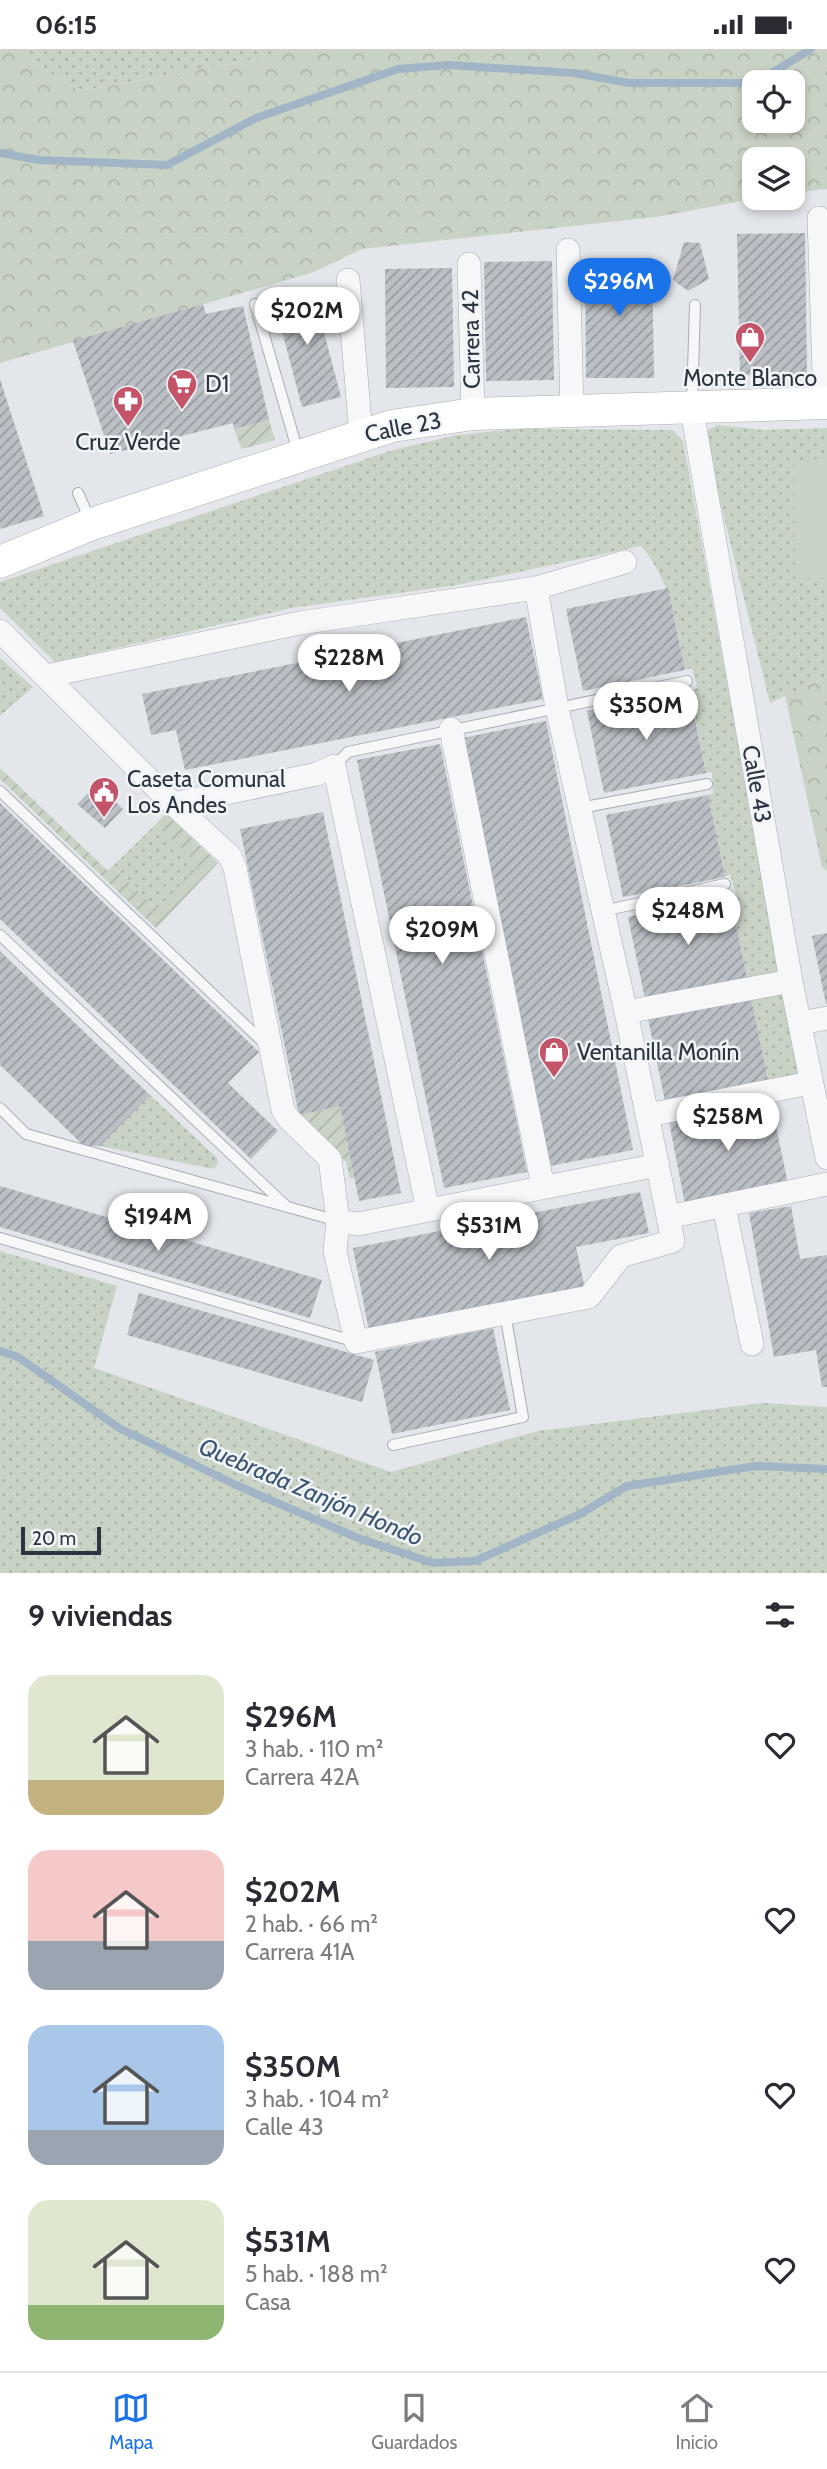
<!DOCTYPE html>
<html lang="es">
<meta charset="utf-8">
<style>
body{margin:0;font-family:Cabin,sans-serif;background:#f2f2f3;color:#2b2b33;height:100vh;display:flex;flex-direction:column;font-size:26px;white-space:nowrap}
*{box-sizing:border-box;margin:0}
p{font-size:23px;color:#7c7c81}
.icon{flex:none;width:38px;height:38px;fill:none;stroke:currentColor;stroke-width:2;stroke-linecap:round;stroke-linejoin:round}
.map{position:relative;height:1524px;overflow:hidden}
.drawer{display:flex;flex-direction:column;background:#fff;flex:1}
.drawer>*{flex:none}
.tools{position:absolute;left:742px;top:21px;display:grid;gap:14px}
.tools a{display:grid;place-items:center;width:63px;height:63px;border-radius:14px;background:#fff;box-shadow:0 4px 10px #0003;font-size:35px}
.scale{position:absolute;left:21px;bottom:18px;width:80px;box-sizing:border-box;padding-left:7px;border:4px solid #2c3441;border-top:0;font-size:19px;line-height:24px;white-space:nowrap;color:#2c3441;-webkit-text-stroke:5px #f2f5f7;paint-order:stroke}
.price{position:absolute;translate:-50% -60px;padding:0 16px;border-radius:24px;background:#fff;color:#222;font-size:23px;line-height:46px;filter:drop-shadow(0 2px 4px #0008)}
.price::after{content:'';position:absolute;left:50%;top:42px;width:21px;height:16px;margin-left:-10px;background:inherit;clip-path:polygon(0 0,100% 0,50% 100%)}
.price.current{background:#1a73e8;color:#fff}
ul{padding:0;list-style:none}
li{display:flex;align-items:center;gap:21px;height:175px;padding:0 28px}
li span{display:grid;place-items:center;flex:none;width:196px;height:140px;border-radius:21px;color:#555}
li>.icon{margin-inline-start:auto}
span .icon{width:84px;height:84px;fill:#fffc;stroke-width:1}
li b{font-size:30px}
h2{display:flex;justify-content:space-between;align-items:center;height:84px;padding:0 28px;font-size:30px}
.status{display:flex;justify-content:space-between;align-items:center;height:49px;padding:0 35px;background:#fff;direction:ltr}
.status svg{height:19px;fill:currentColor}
.dock{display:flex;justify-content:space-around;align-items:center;height:98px;border-top:2px solid #e1e1e2;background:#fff;font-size:19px;color:#7c7c81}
.dock a{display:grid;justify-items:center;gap:4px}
.dock .current{color:#1a73e8}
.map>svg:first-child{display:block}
</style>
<div class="status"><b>06:15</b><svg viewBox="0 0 49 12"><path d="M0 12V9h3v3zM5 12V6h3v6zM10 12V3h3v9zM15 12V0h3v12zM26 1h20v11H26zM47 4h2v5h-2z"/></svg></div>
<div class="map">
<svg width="827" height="1524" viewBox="0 0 827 1524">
<defs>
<pattern id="grass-dots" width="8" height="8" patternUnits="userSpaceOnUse" patternTransform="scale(1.75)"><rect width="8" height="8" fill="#c9d3c5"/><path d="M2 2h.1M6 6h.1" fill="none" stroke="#adb6aa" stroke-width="1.8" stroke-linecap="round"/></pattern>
<pattern id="forest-crowns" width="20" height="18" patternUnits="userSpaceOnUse" patternTransform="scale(1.75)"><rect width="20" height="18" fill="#c9d3c5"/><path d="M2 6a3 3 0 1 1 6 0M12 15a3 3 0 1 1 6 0" fill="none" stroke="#adb6aa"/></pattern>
<pattern id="garden-furrows" width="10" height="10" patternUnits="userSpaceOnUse" patternTransform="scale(1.75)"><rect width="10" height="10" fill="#c9d3c5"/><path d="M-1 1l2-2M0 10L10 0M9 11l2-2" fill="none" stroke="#adb6aa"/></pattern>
<pattern id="building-hatch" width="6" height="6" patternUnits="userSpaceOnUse" patternTransform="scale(1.75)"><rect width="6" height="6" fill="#bbbfc6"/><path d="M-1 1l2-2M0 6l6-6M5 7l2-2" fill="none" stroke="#989ca2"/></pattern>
</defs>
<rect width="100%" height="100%" fill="#e3e6ea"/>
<path fill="url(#grass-dots)" d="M24,0H279L272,7L80,42L35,15Z
M718,376L763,381L827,379V627L770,654L703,384Z
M517,380L673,381L683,392L780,924L747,929L730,847L736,845L730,825L725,828L708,746L713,744L712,723L706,724L690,642L697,639L692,619L685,621C676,576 672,533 641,497L457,536L292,559L55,613L0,559V533L393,401L457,386Z
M0,609L33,638L0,667Z
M156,775L200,816L157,860L112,818Z
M781,942L785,946L799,1021L797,1027L768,1031L751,949Z
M150,1046L217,1109L218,1115L213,1120L100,1097Z
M0,1202L117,1237L94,1319L391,1423L538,1382L762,1354L827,1358V1524H0Z"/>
<path fill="url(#forest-crowns)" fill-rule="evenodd" d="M0,0H24L35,15L80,42L272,7L279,0H827V140L793,144V110H754V149H758L656,168L362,200L311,224L0,314ZM754,33H793V72H754Z
M827,627V822L822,818L785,647Z"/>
<path fill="url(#garden-furrows)" d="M269,371L275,391L242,400L234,380Z
M0,719L108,822L112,818L157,860L199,816L156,775L166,764L218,814L156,879L0,730Z
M340,1057L355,1129H350L346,1113L299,1066Z"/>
<path fill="#c9d3c5" d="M827,410V529H795L794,411Z"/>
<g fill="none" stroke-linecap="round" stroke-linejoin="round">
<path stroke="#a1b5c6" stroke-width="8" d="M757,33L811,0
M0,104L39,111L167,116L256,69L398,20L449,16L574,24L629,34H754
M0,1302L18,1308L119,1379L236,1436L358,1489L433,1514L475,1512L580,1465L627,1437L756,1417L827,1420"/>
</g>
<path fill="url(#building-hatch)" d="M805,184L807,325L740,326L737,185Z
M684,193L700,194L709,230L688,242L673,231Z
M652,209L654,329H586L585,210Z
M552,212L554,331L486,332L484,213Z
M452,219L454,338L386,339L385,220Z
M312,238L341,348L302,358L273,248Z
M203,255L206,265L243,257L269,371L234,380L233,374L110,405L73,292Z
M0,330L44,467L0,480Z
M668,539L685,621L583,642L566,560Z
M526,568L543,650L185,721L176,681L151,686L142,645Z
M689,642L706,724L604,744L587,662Z
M546,672L633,1101L550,1117L463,689Z
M440,695L527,1123L444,1139L357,711Z
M90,742L101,752L107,745L123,760L105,779L77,755Z
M708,746L725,828L623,848L606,766Z
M0,754L259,1003L228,1034L278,1082L251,1110L0,870Z
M323,763L401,1144L359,1152L340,1057L299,1066L240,780Z
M730,847L747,929L645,950L628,868Z
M827,884V955H826L812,887Z
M0,902L150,1046L100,1097H84L0,1016Z
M751,949L768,1031L665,1052L648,970Z
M771,1053L788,1135L685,1155L669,1073Z
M0,1137L322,1231L310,1269L0,1178Z
M640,1143L649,1184L576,1198L585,1240L369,1282L353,1199Z
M791,1157L800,1210L827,1206V1338H822L816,1301L774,1308L749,1164Z
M139,1244L374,1311L362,1353L127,1286Z
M493,1279L510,1361L392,1385L375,1303Z"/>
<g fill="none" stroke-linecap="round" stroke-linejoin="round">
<g stroke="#a8adb4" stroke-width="12">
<path id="lane" d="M255,255L298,403
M692,355L695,256
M78,444L91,473
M334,717L348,703L687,632
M0,742L266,996
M580,759L707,735
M603,862L725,835
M0,886L286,1157
M0,1059L26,1085L338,1172
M0,1189L356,1293
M393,1396L523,1368L505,1264"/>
</g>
<g stroke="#a8adb4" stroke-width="24">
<path id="street" d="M819,169L825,354
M568,201L572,362
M469,215L473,365
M348,231L361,386
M692,361L791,932L827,1109
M0,582L173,755L230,807L235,819L283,1061L288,1069L330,1110L338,1172L335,1202L356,1293L589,1248L621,1207L673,1192L626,963L557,659L536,539
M46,627L300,574L536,539L625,513
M451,680L543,1138
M173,755L317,725L334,717L428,1161
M626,963L791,932
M801,974L827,969
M648,1066L810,1034
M724,1157L752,1295
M668,1168L827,1135
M338,1172L358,1175L658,1116"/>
</g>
<g stroke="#a8adb4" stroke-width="33">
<path id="secondary" d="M0,513L92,475L392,377L473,365L827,354"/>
</g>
<use href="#lane" stroke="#f5f7f8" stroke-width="10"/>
<use href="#street" stroke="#f5f7f8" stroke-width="23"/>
<use href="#secondary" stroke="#fff" stroke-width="32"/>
</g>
<defs>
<g id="shop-pin" transform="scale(1.575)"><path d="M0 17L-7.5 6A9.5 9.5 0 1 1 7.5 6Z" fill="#c35469" stroke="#f2f5f7"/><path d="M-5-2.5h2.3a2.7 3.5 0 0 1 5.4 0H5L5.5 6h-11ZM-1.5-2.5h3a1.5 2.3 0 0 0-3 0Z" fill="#fff"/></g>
<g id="supermarket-pin" transform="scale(1.575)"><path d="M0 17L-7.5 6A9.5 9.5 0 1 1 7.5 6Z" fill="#c35469" stroke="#f2f5f7"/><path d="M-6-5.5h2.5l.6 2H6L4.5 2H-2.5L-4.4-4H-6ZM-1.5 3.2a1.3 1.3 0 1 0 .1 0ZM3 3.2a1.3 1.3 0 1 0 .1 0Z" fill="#fff"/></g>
<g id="pharmacy-pin" transform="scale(1.575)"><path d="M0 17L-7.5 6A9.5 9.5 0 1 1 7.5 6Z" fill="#c35469" stroke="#f2f5f7"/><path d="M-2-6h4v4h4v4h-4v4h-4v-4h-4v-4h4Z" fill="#fff"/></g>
<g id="civic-pin" transform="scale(1.575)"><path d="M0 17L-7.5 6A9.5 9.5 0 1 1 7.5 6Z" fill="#c35469" stroke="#f2f5f7"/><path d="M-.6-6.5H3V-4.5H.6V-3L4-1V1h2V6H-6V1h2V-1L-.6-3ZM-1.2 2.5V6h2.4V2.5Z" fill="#fff"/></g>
</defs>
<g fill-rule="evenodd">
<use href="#shop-pin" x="750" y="288"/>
<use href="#supermarket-pin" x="182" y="335"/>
<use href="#pharmacy-pin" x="128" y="352"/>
<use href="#civic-pin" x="104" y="743"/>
<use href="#shop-pin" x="554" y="1003"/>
</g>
<g text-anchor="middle" stroke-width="5" stroke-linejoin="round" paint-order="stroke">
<g font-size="23" fill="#2c3441" stroke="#f2f5f7">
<text transform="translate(471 290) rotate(-91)" y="8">Carrera 42</text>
<text transform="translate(403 378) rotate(-11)" y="8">Calle 23</text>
<text transform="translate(757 735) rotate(80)" y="8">Calle 43</text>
</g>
<g font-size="23" fill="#2c3441" stroke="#f2f5f7" text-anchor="start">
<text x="750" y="337" text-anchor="middle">Monte Blanco</text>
<text x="205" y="343">D1</text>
<text x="128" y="401" text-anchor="middle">Cruz Verde</text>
<text x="127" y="738">Caseta Comunal<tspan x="127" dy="26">Los Andes</tspan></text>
<text x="577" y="1011">Ventanilla Monín</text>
</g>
<g font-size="24" font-style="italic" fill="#3a5571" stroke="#f2f5f7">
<text transform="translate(311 1443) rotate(23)" y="8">Quebrada Zanjón Hondo</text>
</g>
</g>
</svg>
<div class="tools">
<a><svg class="icon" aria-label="locate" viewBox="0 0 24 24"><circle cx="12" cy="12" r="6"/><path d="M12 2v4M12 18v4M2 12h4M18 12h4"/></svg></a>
<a><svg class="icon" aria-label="layers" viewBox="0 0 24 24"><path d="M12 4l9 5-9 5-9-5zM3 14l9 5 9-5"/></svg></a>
</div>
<div class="scale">20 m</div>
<b class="price current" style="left:619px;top:269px">$296M</b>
<b class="price" style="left:307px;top:298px">$202M</b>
<b class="price" style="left:349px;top:645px">$228M</b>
<b class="price" style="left:646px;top:693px">$350M</b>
<b class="price" style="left:688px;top:898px">$248M</b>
<b class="price" style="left:442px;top:917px">$209M</b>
<b class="price" style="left:728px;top:1104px">$258M</b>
<b class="price" style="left:158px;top:1204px">$194M</b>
<b class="price" style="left:489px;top:1213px">$531M</b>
</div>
<section class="drawer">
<h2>9 viviendas<svg class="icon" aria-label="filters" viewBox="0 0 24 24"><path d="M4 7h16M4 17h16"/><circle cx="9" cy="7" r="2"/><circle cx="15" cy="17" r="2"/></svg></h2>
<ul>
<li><span style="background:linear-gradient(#dfe7d0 75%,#c2b280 0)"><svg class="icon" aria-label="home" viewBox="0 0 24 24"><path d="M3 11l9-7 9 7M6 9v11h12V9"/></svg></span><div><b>$296M</b><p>3 hab. · 110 m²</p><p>Carrera 42A</p></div><svg class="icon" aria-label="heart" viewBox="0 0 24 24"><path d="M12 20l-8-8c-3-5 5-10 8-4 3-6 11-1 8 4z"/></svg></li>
<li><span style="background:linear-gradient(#f6c9c9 65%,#9aa5b1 0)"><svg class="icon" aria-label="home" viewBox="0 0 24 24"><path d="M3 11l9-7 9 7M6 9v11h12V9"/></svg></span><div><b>$202M</b><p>2 hab. · 66 m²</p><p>Carrera 41A</p></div><svg class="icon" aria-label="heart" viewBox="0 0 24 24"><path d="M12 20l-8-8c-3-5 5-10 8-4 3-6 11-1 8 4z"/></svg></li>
<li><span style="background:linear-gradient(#a9c7e8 75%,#9aa5b1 0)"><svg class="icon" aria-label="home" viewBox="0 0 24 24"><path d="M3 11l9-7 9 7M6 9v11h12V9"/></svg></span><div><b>$350M</b><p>3 hab. · 104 m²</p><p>Calle 43</p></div><svg class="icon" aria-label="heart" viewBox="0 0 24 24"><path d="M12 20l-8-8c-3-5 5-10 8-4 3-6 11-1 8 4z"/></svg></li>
<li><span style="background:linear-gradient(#dfe7d0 75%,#8fb573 0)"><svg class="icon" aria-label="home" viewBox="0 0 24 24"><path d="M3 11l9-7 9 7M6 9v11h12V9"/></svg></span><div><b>$531M</b><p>5 hab. · 188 m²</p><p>Casa</p></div><svg class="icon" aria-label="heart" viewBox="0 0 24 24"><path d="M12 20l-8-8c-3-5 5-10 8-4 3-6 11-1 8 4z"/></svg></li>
</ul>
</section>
<nav class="dock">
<a class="current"><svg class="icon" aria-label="map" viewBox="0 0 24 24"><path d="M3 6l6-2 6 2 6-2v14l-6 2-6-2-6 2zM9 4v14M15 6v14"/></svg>Mapa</a>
<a><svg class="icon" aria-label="saved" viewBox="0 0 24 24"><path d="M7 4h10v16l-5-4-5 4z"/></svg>Guardados</a>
<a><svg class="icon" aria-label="home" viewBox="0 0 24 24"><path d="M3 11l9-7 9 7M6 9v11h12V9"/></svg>Inicio</a>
</nav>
